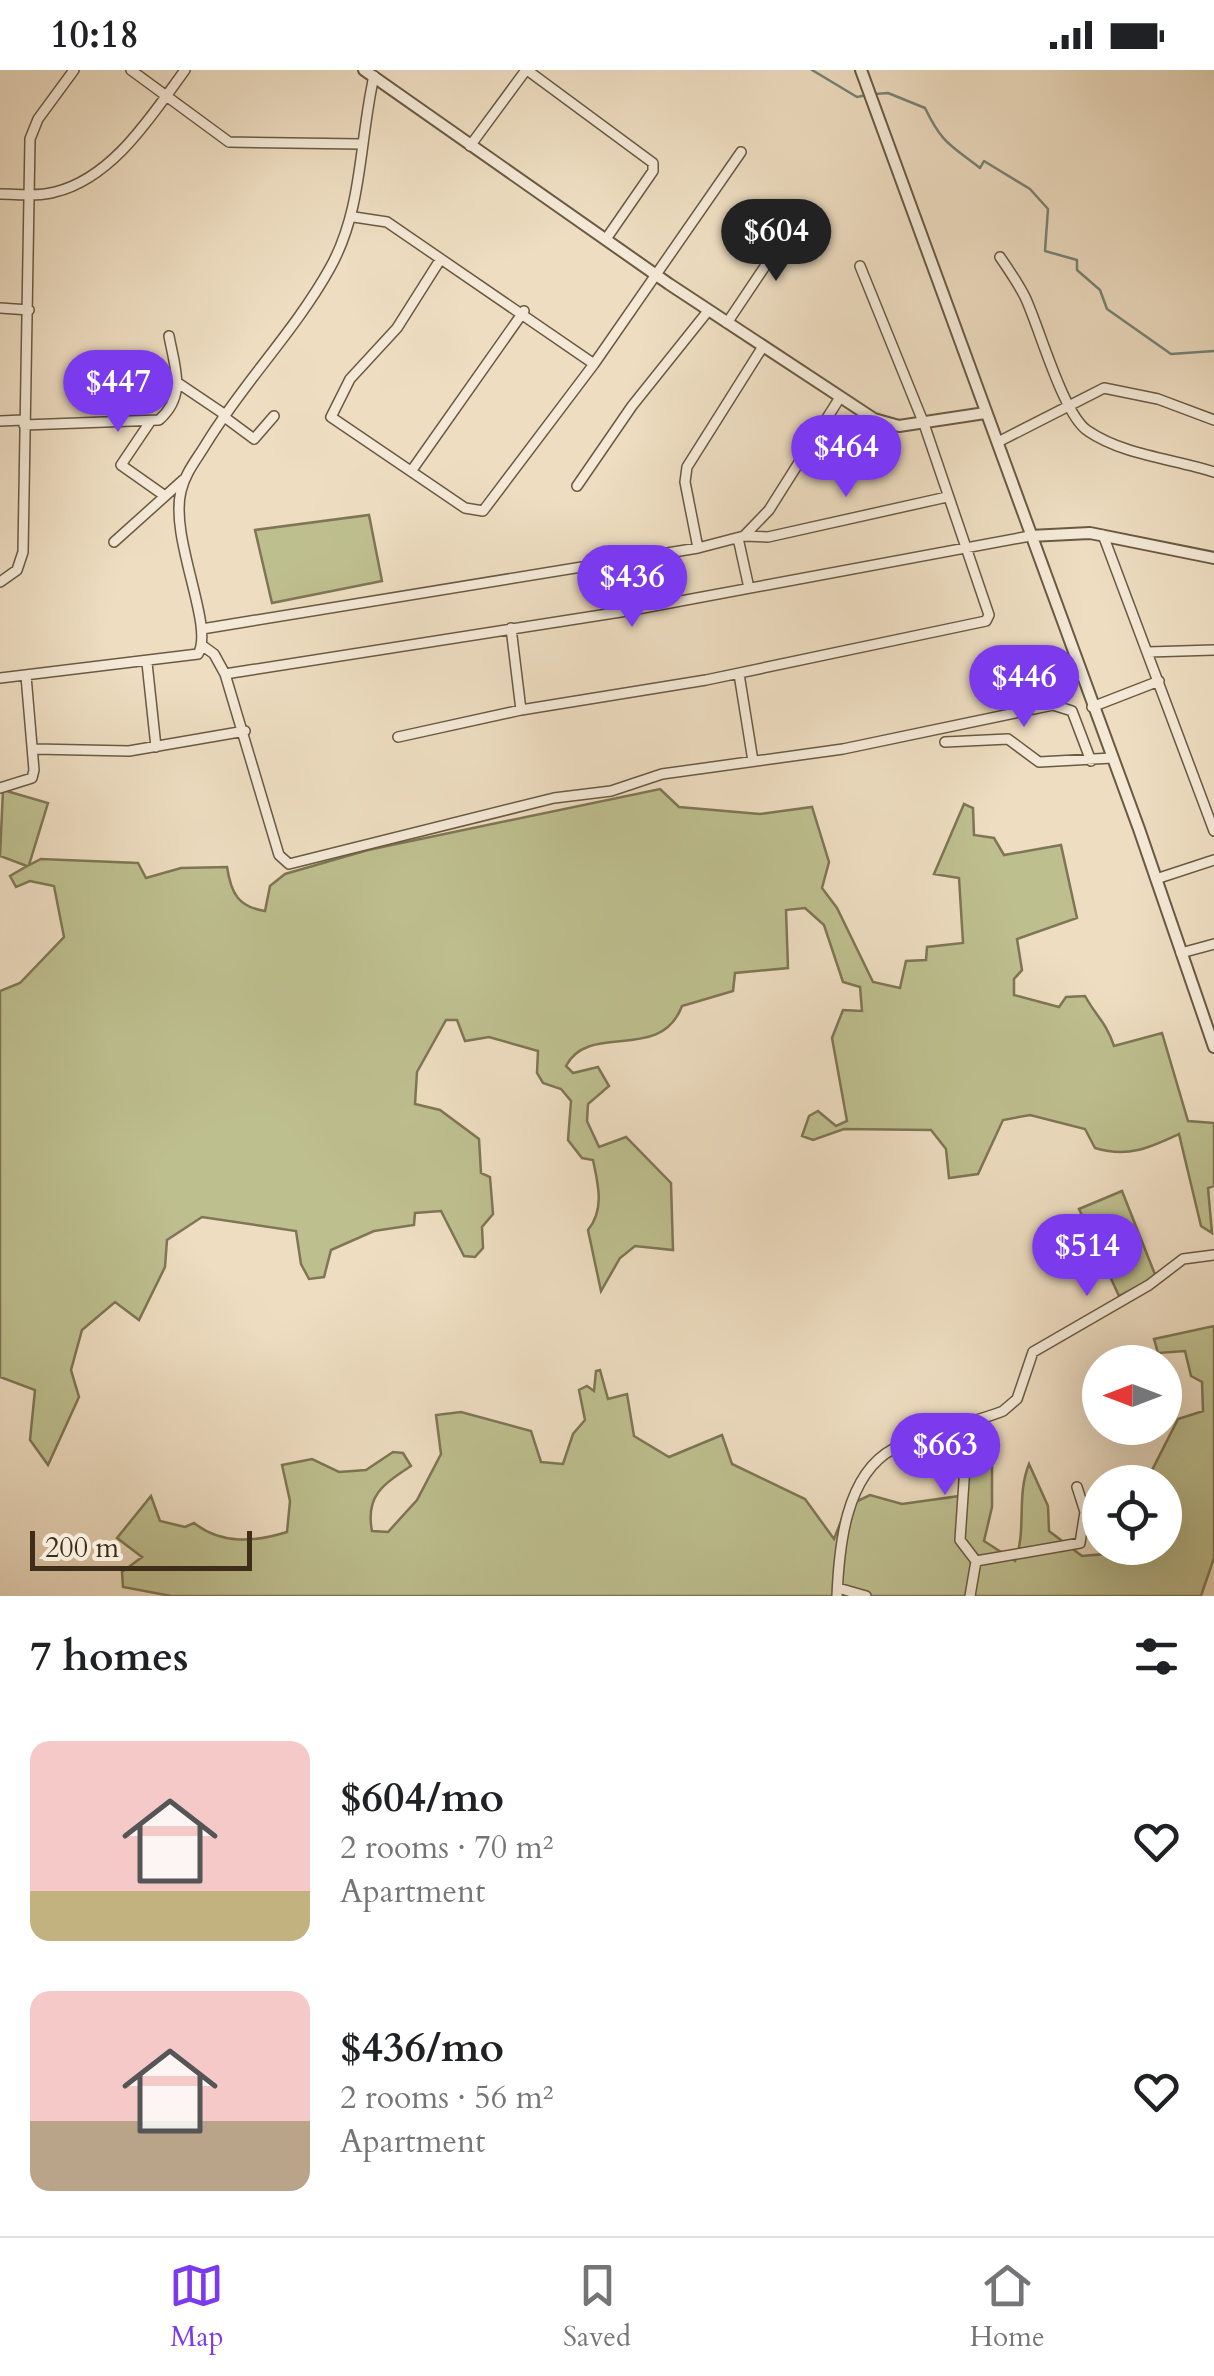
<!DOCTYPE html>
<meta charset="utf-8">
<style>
body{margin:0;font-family:Cardo,serif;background:#f6f6f6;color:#202124;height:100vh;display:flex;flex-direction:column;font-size:38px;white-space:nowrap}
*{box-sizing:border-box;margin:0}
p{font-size:32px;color:#757577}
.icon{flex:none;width:55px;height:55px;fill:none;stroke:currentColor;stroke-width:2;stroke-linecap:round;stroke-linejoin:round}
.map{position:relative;height:1526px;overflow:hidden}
.side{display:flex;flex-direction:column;background:#fff;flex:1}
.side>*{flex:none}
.needle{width:65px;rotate:270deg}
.buttons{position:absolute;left:1082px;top:1275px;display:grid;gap:20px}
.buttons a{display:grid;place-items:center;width:100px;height:100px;border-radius:50%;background:#fff;box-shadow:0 10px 40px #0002;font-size:50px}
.scale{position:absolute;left:30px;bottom:25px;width:222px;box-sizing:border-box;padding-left:10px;border:5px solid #3e2e19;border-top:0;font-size:28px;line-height:35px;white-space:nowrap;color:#3e2e19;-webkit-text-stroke:8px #f4e9d7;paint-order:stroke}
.price{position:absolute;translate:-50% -85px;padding:0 22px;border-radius:35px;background:#7c3aed;color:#fff;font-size:32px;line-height:65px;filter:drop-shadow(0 2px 5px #0008)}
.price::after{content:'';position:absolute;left:50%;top:60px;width:30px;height:22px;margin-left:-15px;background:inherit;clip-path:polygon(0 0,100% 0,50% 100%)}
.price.selected{background:#222;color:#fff}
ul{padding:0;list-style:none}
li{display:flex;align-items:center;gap:30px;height:250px;padding:0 30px}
li span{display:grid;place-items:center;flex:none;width:280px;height:200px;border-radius:20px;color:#555}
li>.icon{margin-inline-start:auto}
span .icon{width:120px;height:120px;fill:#fffc;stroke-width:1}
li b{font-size:42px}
h2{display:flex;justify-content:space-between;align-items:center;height:120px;padding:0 30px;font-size:42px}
.status{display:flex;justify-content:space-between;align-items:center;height:70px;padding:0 50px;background:#fff;direction:ltr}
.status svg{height:28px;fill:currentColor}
.tab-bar{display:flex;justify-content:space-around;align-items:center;height:140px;border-top:2px solid #e0e0e0;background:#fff;font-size:28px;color:#757577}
.tab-bar a{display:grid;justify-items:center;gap:5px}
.tab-bar .selected{color:#7c3aed}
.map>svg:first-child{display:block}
</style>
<div class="status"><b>10:18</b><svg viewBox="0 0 49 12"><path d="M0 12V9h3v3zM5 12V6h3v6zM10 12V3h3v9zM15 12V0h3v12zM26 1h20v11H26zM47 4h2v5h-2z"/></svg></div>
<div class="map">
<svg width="1214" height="1526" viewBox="0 0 1214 1526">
<rect width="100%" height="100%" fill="#eeddc1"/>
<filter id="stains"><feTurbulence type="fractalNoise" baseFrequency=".002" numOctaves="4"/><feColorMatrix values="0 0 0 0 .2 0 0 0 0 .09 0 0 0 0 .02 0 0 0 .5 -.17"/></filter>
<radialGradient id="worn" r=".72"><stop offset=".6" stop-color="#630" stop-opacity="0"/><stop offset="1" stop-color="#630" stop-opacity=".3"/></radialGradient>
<path fill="#bebf8f" stroke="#7e7654" stroke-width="2.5" d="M369,445L382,511L272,533L255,460Z
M660,719L679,737L760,744L812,737L829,792L822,818L837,838L873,912L900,918L906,891L926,890L927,877L963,873L959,808L934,804L964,734L973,738L974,765L994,768L1004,785L1061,775L1077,848L1017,869L1022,900L1014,909V925L1059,937L1066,927L1085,926C1096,946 1106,952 1114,976L1162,963L1188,1051L1214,1053V1116L1208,1118L1212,1163L1201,1156L1179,1064C1149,1078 1128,1088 1095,1078L1085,1059L1030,1045L1003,1050L978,1104L949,1108L946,1079L931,1060L844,1059L813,1070L802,1066L809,1046L818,1041L836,1056L847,1051L832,968L843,940L862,941L860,917L843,912L824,855L805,838L786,840L788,898L735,903L733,921L682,936C660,994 589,951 566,996L573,1003L598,997L609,1016L588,1034L587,1051L599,1077L626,1067L671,1113L673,1180L635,1176L620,1188L601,1221L588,1160C605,1139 598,1114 593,1090L582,1088L568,1070L571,1031L561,1019L543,1013L537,1003L538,981L489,967L465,971L457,950H446L417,1002L415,1034L440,1040L479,1069L481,1103L490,1107L493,1144L482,1157L483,1178L475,1187L464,1186L441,1141L415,1143L414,1155L374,1161L331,1180L324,1207L309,1209L301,1194L296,1161L202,1147L167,1170L165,1197L139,1250L115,1232L82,1260L71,1300L79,1327L48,1395L30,1370L35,1320L0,1307V921L20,913L64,867L54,816L30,811L16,817L10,806L27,796L0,786L3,720L48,733L29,795L41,789L138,793L146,808L181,798L227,797C231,823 238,837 265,841L270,816L285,804L368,780Z
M1122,1121L1156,1207L1119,1226L1079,1139Z
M1214,1256V1488L1201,1526H171L123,1517L122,1502L142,1487L117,1468L151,1426L160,1451L185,1457L194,1453C222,1475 255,1472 287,1462L290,1431L282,1395L312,1389L339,1402L366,1400L393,1382L403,1383L411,1396C384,1414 365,1425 372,1461L388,1462L417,1430L441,1384L436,1345L461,1342L531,1361L541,1392L563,1394L573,1364L585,1350L579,1320L587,1316L594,1321L596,1301L600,1300L608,1329L627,1324L634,1366L669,1387L722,1365L732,1394L805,1429L834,1469L847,1436L870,1425L902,1434L959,1426L972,1387L992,1395V1437L984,1471L1015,1491C1027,1461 1016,1426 1029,1394L1048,1436L1049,1461L1082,1486L1104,1484L1106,1478H1165V1412H1121L1126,1403L1147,1410L1178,1349L1203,1341L1202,1312L1191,1306L1185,1281L1158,1283L1154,1269Z"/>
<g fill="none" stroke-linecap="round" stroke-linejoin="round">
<path stroke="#758377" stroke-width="2.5" d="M812,0L857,27L867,25
M875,24L888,23L925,38C942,73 949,74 980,98L984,91L1030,119L1048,139L1045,181L1077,190V200L1100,220L1107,239L1171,284L1214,281"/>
<g stroke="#6a5a43" stroke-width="12">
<path id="minor" d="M131,0L229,72L361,74
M527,0L653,93V101L606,169
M470,76L526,0
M0,124C18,124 38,127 55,122C113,108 152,45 185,0
M354,147L387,152L594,294
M1000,187C1009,200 1018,213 1025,227C1039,256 1063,345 1088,361C1123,385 1174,389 1214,402
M440,190L397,258L350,309L331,347L465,438L483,441L594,294L741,82
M0,238L29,240
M727,253L794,153
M178,313L224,344
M223,346L254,369L274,346
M0,351L23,350
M150,352L121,395L165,426
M24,355L159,350C187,325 175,299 169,266
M998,372L1104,318L1158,329L1214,350
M412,400L524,241
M577,416L632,336L708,241
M1103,465L1214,761
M744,466L768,467L947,427
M738,468L749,518
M114,472L183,410
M698,478L685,412L687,397L762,278
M0,512L17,500L23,482L30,69L38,49L74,0
M511,558L521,640
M202,559L698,478L744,466L769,440L839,329
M203,576L214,584L225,604L279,785L289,794L554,728L611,721L662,704L843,679L1053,635L1072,641L1091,691
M1148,582L1214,580
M147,593L156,677
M225,604L627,541L1030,466
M739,604L753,691
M0,608L198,584C215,557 169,468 181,421C185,403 197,389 206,374C243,313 295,261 330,198C363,139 359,72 374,6
M1092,637L1159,611
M398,667L521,640L706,610L986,551L989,545L924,354L860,196
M945,672L1008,669L1039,692L1112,688
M35,679L129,681L245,661
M0,718L32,708L34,700L26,606
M1156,809L1214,790
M1181,883L1214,874
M968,1352L960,1470L976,1491
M976,1491L1080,1473L1085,1442L1077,1417
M838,1518L866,1526
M837,1526C839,1478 845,1405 893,1379C926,1360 968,1355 1003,1341L1017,1329L1033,1282L1149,1215L1183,1189L1214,1185
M970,1526L976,1491"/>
</g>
<g stroke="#6a5a43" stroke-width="14">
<path id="tertiary" d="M364,0L669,214L874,349L899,356L985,343
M861,0L1139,759L1214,977
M1030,466L1090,463L1214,488"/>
</g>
<use href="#minor" stroke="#f4e9d7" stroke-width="9"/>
<use href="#tertiary" stroke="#f4e9d7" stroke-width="10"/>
</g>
<rect width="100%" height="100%" filter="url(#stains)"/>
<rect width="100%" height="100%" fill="url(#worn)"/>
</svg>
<div class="buttons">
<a><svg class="needle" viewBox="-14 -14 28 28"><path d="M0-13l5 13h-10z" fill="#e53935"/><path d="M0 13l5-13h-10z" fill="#757577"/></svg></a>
<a><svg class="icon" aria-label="locate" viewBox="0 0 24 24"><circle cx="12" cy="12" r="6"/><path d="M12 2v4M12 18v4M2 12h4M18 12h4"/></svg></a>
</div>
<div class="scale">200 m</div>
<b class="price selected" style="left:776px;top:214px">$604</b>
<b class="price" style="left:118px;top:365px">$447</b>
<b class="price" style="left:846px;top:430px">$464</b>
<b class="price" style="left:632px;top:560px">$436</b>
<b class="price" style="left:1024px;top:660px">$446</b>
<b class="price" style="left:1087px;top:1229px">$514</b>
<b class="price" style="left:945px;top:1428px">$663</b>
</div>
<section class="side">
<h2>7 homes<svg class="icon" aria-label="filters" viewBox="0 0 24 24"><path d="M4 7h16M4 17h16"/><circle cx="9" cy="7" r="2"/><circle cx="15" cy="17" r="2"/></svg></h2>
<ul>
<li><span style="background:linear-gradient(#f6c9c9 75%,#c2b280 0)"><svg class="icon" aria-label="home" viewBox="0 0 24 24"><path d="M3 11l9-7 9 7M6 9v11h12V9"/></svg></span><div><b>$604/mo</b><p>2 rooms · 70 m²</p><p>Apartment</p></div><svg class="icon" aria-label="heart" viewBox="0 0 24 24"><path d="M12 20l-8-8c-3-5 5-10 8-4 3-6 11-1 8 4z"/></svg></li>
<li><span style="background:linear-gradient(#f6c9c9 65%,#b9a48a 0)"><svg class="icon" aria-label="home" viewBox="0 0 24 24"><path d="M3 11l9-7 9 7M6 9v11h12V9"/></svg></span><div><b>$436/mo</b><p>2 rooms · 56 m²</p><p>Apartment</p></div><svg class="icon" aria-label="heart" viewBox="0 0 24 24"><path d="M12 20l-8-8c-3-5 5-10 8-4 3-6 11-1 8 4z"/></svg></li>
</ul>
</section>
<nav class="tab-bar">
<a class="selected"><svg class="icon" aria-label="map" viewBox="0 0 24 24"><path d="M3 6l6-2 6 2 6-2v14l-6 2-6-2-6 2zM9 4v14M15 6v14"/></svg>Map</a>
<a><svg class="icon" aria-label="saved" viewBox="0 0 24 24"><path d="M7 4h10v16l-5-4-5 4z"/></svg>Saved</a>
<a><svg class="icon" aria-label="home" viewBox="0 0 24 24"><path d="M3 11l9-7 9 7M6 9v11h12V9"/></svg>Home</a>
</nav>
